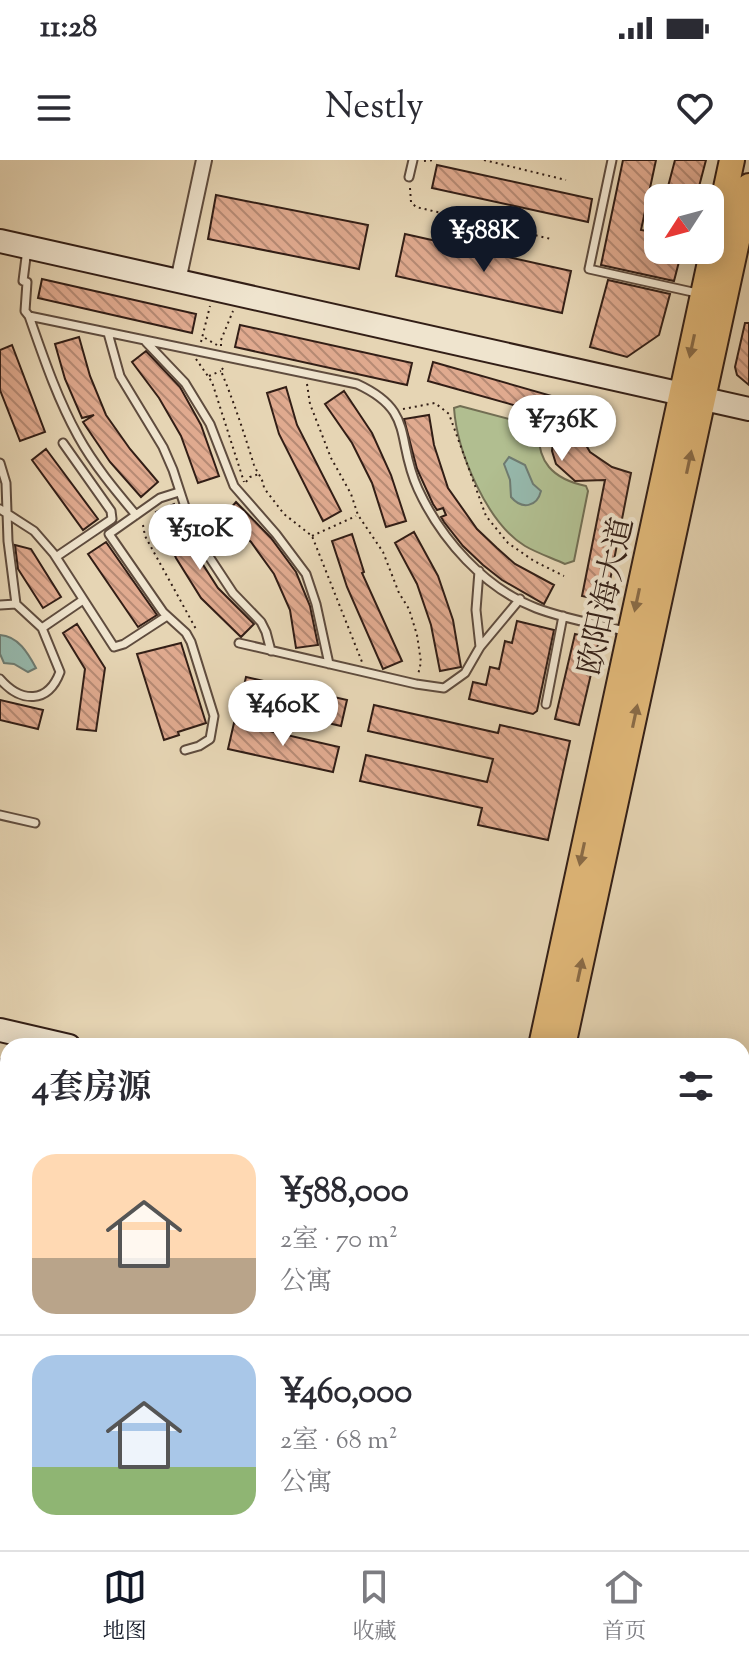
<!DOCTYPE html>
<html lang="zh">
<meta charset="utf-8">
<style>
body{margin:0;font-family:"Sorts Mill Goudy","Noto Serif SC",serif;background:#f2f2f3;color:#2b2b33;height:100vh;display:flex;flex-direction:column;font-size:30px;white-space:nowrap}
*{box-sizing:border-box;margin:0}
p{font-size:26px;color:#7c7c81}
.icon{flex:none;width:44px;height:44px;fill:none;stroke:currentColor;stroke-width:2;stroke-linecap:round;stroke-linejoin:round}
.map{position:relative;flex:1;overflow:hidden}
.details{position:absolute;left:0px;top:878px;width:750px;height:512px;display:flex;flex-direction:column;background:#fff;border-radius:24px 24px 0 0;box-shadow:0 4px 20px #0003}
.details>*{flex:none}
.needle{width:52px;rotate:234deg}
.tools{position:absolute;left:644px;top:24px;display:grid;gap:16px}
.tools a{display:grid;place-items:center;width:80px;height:80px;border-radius:16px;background:#fff;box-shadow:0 4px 20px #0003;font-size:40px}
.price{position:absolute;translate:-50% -68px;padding:0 18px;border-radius:28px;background:#fff;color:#222;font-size:26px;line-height:52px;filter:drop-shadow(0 2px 4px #0008)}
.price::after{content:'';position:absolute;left:50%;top:48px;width:24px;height:18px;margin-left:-12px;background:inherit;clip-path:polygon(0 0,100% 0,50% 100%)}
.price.selected{background:#111827;color:#fff}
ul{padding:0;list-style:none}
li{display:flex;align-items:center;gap:24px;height:200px;padding:0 32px}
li+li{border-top:2px solid #e1e1e2}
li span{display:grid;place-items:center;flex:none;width:224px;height:160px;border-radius:24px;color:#555}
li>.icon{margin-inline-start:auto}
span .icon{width:96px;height:96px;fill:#fffc;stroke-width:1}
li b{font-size:34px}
h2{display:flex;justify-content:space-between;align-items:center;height:96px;padding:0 32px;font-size:34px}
.status{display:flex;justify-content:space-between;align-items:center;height:56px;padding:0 40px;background:#fff;direction:ltr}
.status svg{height:22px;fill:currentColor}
header{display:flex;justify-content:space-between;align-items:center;height:104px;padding:0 32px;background:#fff;font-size:36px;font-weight:600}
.dock{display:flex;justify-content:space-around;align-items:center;height:112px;border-top:2px solid #e1e1e2;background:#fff;font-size:22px;color:#7c7c81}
.dock a{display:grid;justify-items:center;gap:4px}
.dock .selected{color:#111827}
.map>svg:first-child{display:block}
</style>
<div class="status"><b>11:28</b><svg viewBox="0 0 49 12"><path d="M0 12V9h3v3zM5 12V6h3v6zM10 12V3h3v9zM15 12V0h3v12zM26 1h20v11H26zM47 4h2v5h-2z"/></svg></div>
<header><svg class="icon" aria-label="menu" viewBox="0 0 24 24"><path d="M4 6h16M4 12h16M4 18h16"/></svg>Nestly<svg class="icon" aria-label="heart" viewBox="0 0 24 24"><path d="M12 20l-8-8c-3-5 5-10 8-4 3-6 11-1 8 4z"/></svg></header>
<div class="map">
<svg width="749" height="1390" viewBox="0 0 749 1390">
<defs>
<pattern id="building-back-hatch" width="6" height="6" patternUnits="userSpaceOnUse" patternTransform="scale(2)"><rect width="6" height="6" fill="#e0aa8f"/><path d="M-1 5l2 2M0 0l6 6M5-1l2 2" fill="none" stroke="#b68a74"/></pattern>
</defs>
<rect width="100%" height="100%" fill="#e6d5b4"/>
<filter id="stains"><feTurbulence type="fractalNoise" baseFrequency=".0025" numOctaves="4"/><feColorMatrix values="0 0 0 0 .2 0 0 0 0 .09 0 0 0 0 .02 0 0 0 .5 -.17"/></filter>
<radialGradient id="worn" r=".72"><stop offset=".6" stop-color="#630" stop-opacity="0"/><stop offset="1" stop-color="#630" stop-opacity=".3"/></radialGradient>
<path fill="#b1be90" stroke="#726e53" stroke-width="2" d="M460,246L539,267C536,302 553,319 586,326L588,331L574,401L565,404C552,398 537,393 525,386C487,363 457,292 454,248Z"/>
<path fill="#96b9ad" stroke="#6e7b71" stroke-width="2" d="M509,297L525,305L533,324L541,331C537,347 522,350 511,337L510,320L504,304Z
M0,475C18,476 28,493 36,508L28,512L14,504L4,503L0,494Z"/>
<path fill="url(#building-back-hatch)" stroke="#321e16" stroke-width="2" d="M623,0H656L641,70L658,73V90H682L674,121L601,105Z
M675,0H706L696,38H665Z
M437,5L592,39L588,62L432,28Z
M216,35L368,65L359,109L208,79Z
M405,74L571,111L562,153L396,116Z
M42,119L196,154L192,173L38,138Z
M608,120L670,134L659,175L627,197L590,187Z
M745,163H749V225L737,215L735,207Z
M240,165L412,203L407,225L235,187Z
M79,177L90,216L106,255L130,289L158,322L141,337L110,302L83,262L94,255L82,258L65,219L55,184Z
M12,185L45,272L20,281L0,230V190Z
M146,191L180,227L201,265L219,316L198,323L181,276L159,238L132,202Z
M433,202L576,243V257L579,273L590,292L612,307L631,313L606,441L582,436L605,320L575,321L556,304L552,291L556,257L428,221Z
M286,227L297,265L341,351L323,361L279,274L267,233Z
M344,231L372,273L391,315L406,361L386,367L372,323L352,283L325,244Z
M429,255L434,285L448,328L477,369L497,388L515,404L554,425L544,444L502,420L483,405L463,386L444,362L441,357L446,355L443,348L437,350L433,344L417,309L404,259Z
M46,289L98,359L83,370L32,300Z
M236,342L271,378L296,412L310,446L318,485L296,488L290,450L274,414L251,382L223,357Z
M174,344L193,389L218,428L254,464L241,477L201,438L176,398L156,352Z
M414,372L438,416L453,460L461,507L440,511L431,465L417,424L395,383Z
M352,374L364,412L362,413L402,501L383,509L347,427L332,381Z
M106,382L157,455L138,467L88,394Z
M15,385L31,389L61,437L43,448L18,409Z
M517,461L554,470L537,551L533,554L469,539L473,522L486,525L490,507L499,509L505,481L512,483Z
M77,464L105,508L96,571L77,569L85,509L63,473Z
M575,474L599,480L579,565L555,559Z
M181,483L206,563L178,572L179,575L164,580L137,494Z
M246,517L347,540L341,566L240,543Z
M0,540L43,550L38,569L0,560Z
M374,545L498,573L500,565L570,581L548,680L478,665L482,648L360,621L366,595L487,622L493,599L368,571Z
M234,563L339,587L333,612L228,589Z"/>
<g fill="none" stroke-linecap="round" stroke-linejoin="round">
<g stroke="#5f4c3e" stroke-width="11">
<path id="lane" d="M612,0L589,109L697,133
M409,17L413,0
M27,89L23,121L27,122L25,151L29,156L357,224C416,251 395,279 418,329C441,379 484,428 536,448C565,459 596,464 625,471
M29,156C43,196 57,238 78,276C94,305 115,330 136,355
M108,173L120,216L163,287L173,310L188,356L206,392L233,433L261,462L266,472L271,491
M146,182L185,223L210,264L234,326L276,374L306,414L316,444L329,504
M0,303L6,323L8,381L16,444L42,468L60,512C48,544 21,543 0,519
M179,332L160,338L109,374L163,452L186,473L191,482L214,556L210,579L199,586L185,590
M0,349L34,371L54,394L114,487L124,484L167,456
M56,397L112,359L111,351L63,283
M479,411L476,450L480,487
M0,445L16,444
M42,468L83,440
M239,483L416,524L444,528L465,513L480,487L520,439
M546,544L563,456
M0,655L35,663"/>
</g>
<g stroke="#5f4c3e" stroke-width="18">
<path id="street" d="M178,121L204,0
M0,938L8,903
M0,1097L8,1099
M0,1250L8,1251
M98,1390L100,1382
M524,1390L526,1382
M718,1390V1382"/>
</g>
<g stroke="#321e16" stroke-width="26">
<path id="secondary" d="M0,81L749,249
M0,870L69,886
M742,1024H749"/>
</g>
<g stroke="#321e16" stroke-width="28">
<path id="primary" d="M541,886L732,0
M563,886L749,26
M432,1390L434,1382
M454,1390L456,1382"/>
</g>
<path stroke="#321e16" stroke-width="2" stroke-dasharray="2 4" stroke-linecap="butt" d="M484,0L566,20
M424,1L435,0
M410,28L411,42L416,47L551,79
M205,178L217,185
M201,182L210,146
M221,186V180L233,151
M196,199L212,222L244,322
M223,208L221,211C234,242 244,273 254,305C257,313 263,318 264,328L284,354L312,376L362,502
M209,216L221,211
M307,224L310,244L331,298L351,334L358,355L383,392L399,433L409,449L417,475L421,502L418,515
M403,249L435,243L449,254L486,356L508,383L534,401L564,416
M246,322L250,317L259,314
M143,365L145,376L196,469
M312,376L356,356"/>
<use href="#lane" stroke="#efe4ce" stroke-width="7"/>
<use href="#street" stroke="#efe4ce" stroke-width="14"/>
<use href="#secondary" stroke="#efe4ce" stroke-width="22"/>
<use href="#primary" stroke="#e3ba7a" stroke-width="24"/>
</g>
<defs><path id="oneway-solid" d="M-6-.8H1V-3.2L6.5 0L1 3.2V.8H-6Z" transform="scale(2)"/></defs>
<g fill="#8a6c48">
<use href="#oneway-solid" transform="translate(692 186) rotate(102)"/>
<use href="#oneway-solid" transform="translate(689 302) rotate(-78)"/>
<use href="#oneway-solid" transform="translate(637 440) rotate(102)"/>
<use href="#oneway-solid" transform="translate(635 556) rotate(-78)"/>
<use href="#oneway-solid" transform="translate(582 694) rotate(102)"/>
<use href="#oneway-solid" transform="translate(580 810) rotate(-78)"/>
</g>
<g text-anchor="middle" stroke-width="8" stroke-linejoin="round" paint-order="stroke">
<g font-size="32" fill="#321e16" stroke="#efe4ce">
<text transform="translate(605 436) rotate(-78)" y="11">欧阳海大道</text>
</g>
</g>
<rect width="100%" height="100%" filter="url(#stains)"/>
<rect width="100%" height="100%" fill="url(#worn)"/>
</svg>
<div class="tools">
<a><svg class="needle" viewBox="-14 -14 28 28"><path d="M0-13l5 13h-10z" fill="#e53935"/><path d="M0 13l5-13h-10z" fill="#7c7c81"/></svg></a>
</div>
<b class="price selected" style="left:484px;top:114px">¥588K</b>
<b class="price" style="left:562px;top:303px">¥736K</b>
<b class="price" style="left:200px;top:412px">¥510K</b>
<b class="price" style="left:283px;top:588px">¥460K</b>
<section class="details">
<h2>4套房源<svg class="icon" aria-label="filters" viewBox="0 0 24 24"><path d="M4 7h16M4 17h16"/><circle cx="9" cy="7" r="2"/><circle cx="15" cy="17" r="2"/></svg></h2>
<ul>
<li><span style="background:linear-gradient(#ffd9b3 65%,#b9a48a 0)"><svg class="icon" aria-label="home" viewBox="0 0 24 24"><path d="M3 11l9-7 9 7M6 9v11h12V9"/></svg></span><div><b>¥588,000</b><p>2室 · 70 m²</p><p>公寓</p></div></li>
<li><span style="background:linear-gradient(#a9c7e8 70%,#8fb573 0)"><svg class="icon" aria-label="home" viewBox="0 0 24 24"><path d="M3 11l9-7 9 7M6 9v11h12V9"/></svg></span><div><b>¥460,000</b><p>2室 · 68 m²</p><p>公寓</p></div></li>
</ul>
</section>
</div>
<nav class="dock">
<a class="selected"><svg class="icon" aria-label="map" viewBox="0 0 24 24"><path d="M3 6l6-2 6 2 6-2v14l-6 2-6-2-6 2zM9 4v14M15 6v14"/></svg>地图</a>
<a><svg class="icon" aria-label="saved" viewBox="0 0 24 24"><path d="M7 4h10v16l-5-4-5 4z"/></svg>收藏</a>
<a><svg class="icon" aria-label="home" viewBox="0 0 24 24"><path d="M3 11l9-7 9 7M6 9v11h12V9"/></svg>首页</a>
</nav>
